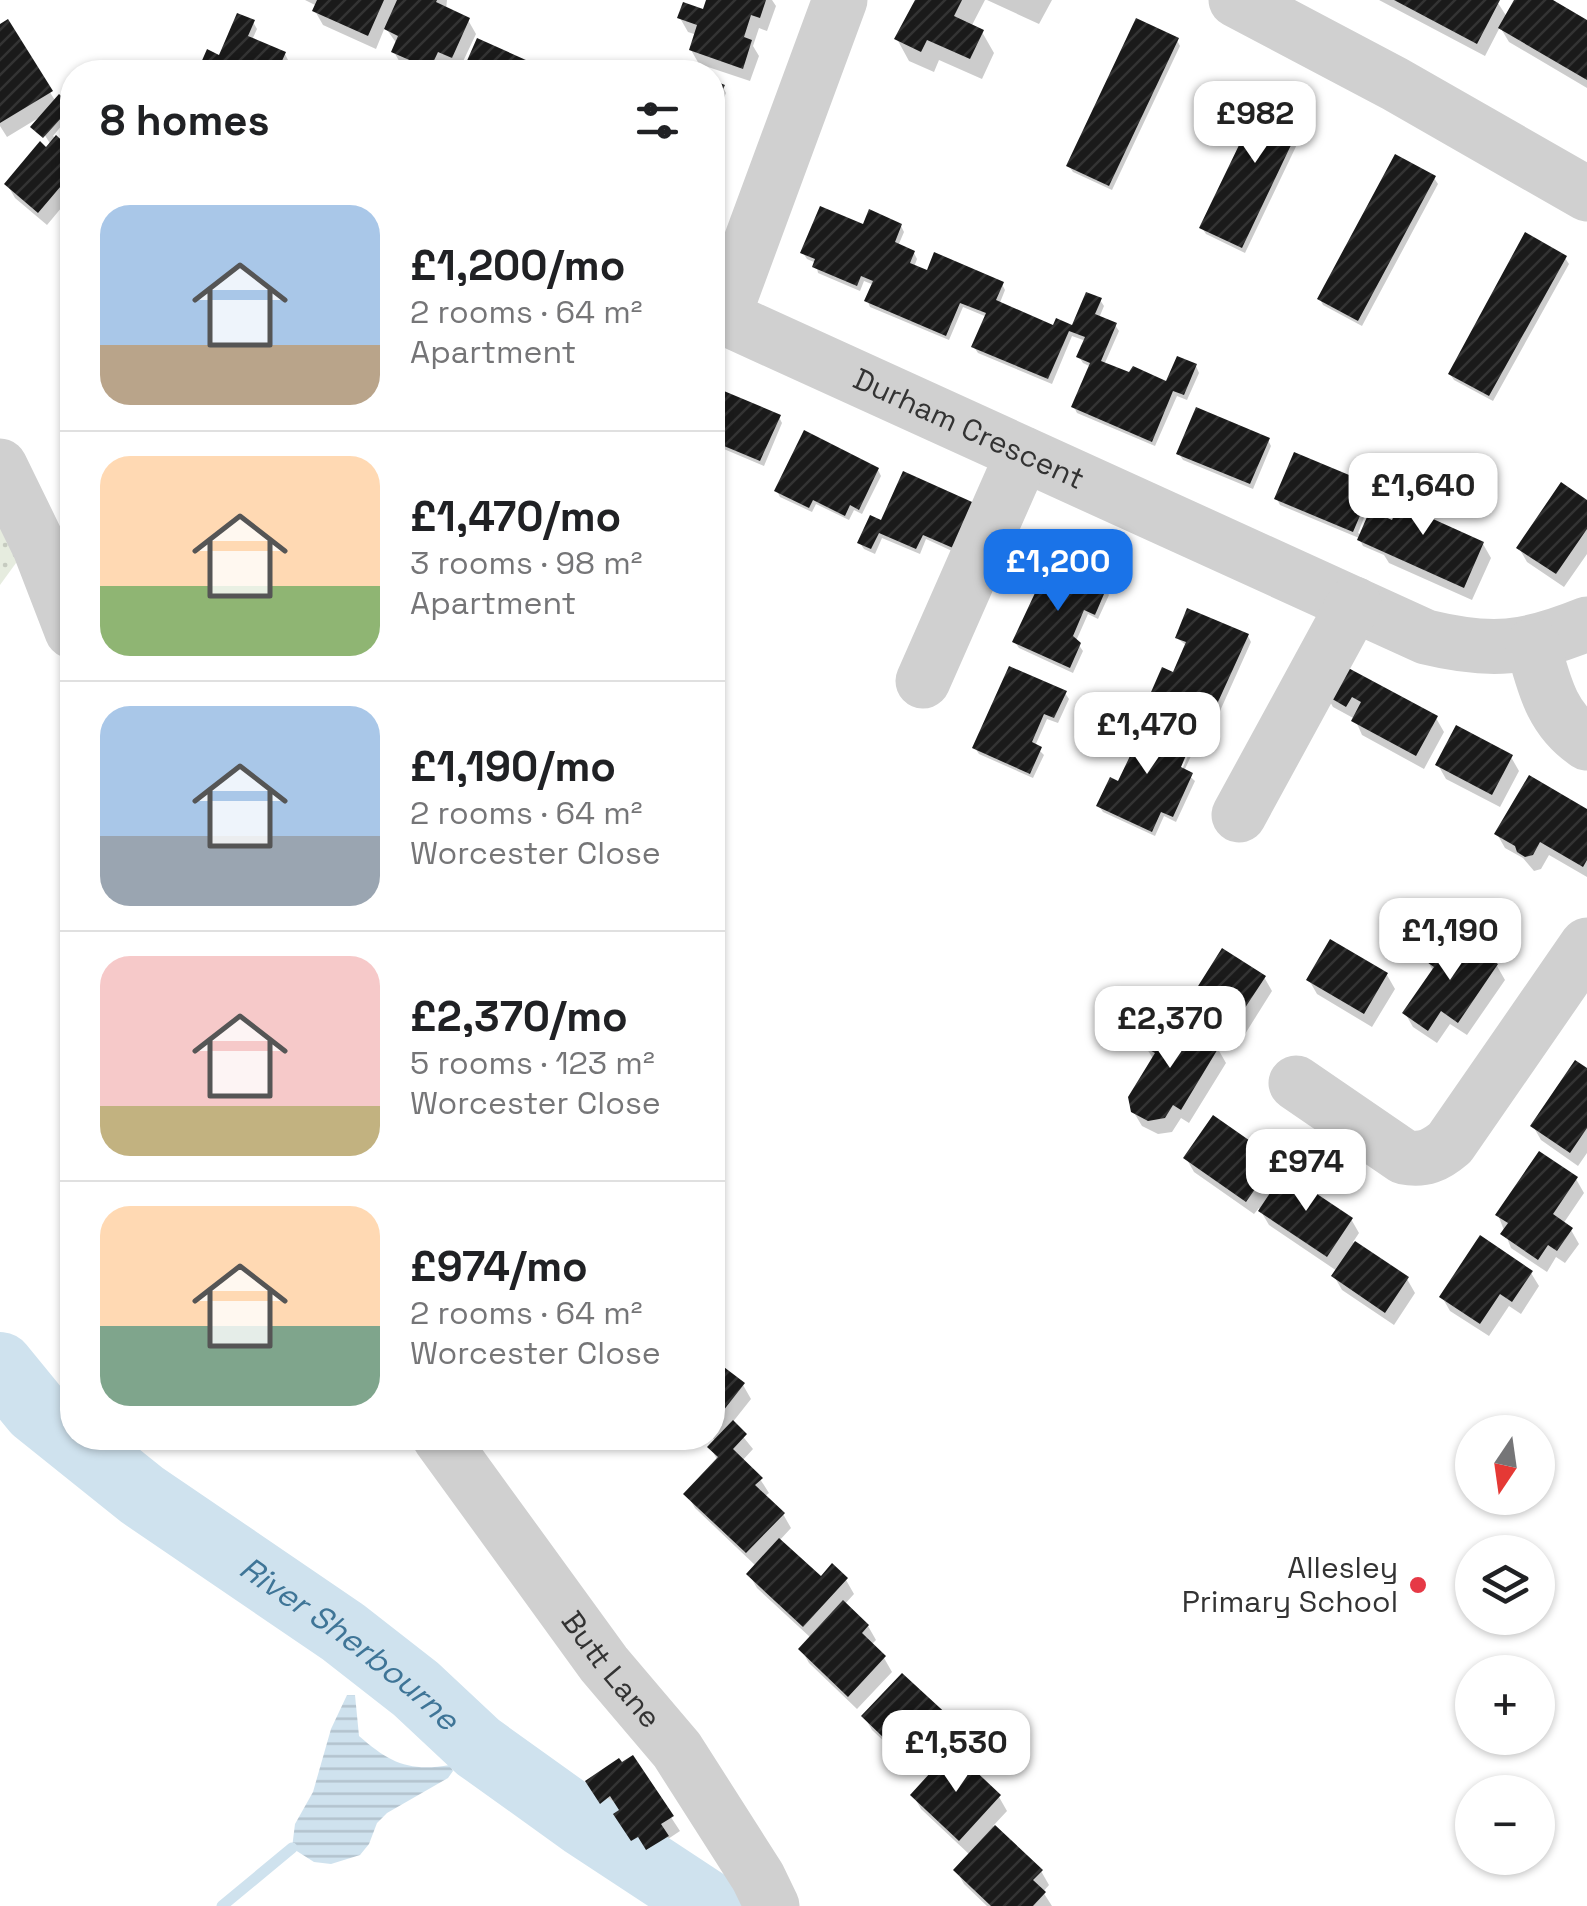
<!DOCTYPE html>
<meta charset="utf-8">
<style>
body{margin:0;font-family:"Space Grotesk",sans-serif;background:#f2f2f2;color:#202124;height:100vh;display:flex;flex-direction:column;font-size:38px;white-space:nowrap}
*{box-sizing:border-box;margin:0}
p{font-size:32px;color:#757577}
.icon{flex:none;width:55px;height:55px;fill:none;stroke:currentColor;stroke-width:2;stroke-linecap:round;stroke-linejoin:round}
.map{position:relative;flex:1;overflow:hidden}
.sheet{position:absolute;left:60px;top:60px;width:665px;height:1390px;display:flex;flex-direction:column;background:#fff;border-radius:40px;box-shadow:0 2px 8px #0004}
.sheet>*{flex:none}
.needle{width:65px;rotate:193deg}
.fabs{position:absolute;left:1455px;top:1415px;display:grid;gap:20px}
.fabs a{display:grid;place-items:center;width:100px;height:100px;border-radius:50%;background:#fff;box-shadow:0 2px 8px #0004;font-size:50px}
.price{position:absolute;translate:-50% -85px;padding:0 22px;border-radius:20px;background:#fff;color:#222;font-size:32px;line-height:65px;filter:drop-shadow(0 2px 5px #0008)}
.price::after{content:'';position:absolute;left:50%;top:60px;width:30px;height:22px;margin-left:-15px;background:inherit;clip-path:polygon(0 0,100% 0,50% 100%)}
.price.current{background:#1a73e8;color:#fff}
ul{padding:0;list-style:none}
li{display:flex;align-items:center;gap:30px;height:250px;padding:0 40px}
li+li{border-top:2px solid #e0e0e0}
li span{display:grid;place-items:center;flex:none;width:280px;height:200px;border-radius:30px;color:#555}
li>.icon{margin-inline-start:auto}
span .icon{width:120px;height:120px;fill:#fffc;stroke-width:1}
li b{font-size:42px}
h2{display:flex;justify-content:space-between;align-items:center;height:120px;padding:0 40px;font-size:42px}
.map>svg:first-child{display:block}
</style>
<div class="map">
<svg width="1587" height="1906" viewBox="0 0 1587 1906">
<defs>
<pattern id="garden-dots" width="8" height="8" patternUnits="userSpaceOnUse" patternTransform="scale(2.5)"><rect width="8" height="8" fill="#e6ecdf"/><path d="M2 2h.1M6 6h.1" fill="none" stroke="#c6cbc0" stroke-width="1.8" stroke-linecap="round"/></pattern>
<pattern id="water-rules" width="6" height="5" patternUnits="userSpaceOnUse" patternTransform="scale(2.5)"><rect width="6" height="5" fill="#cfe2ee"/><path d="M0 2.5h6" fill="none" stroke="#b2c2cd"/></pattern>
<pattern id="building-hatch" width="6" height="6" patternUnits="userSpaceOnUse" patternTransform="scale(2.5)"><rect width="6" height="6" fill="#1a1a1a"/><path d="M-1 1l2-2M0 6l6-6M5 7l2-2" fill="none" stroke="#333"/></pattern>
</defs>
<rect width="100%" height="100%" fill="#fff"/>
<path fill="url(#garden-dots)" d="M0,505L24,552L0,585Z"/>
<path fill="url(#water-rules)" d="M347,1695H355L359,1736C390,1763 409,1772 450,1765L453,1771L448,1778L387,1813L377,1823L369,1844L360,1855L331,1864L314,1862L292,1848L295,1824L313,1792L331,1729Z"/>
<path fill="#0003" d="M305,0H447L446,10L468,20L476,34L459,70L446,64L442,72H417L402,66L394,52L397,44L385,27L376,49L323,25L315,11L317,6Z
M708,0H772L776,6L767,31L759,28L753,46L759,56L750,81L699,64L691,50L697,35L688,32L680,18L704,12Z
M918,0H985L971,27L982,32L994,53L982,79L939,60L934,72L909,61L897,39Z
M987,0H1052L1039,24Z
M1379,0H1496L1507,17L1517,0H1548L1587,23V88L1509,42L1500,27L1485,56Z
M253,22L257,29L252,40L285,54L288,60L283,72H199L208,53L220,58Z
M7,23L56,102L70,108L72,113L53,136L71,152L72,150V195L47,225L15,198L7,184L51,145L39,126L35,129L38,135L33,127L40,117L7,137L0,126V27Z
M1177,40L1180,46L1112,190L1073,172L1069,166Z
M712,83L723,87L726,93L717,115L712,113Z
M1309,104L1313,111L1245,253L1206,234L1202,228Z
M1434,178L1438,184L1362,326L1323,305L1320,299Z
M901,226L904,232L898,246L914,253L917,259L914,267L928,273L1002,284L1005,290L999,305L1055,328H1073L1100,300L1104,306L1099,318L1115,325L1119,331L1104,365L1167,384L1196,366L1199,373L1187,400L1177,396L1155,446L1077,413L1074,407L1091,367L1083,363L1079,357L1086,341L1072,336L1052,384L978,353L974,347L987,317L963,307L949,340L870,307L867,300L874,285L864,281L860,291L818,273L816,263L807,259L803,253L864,228Z
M1565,258L1569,264L1493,401L1454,380L1450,374Z
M712,388L779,417L782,423L764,466L712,444Z
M1268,440L1271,446L1253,489L1183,460L1179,454Z
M878,470L881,476L862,514L854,510L849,520L816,504L812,512L780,497L777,491Z
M904,474L963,556L926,539L920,554L882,538L875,554L864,549L860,543L882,523Z
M1371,487L1374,493L1358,533L1362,535L1393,523L1431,490L1439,504L1432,521L1483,544L1491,558L1472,600L1389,563L1384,555L1363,546L1359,538L1280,505L1277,499Z
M1587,503V554L1564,587L1527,562L1519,548Z
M1105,589L1109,595L1098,619L1088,614L1076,641L1083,651L1073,673L1019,648L1015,642Z
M1248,636L1251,642L1211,731L1154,705L1151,699L1174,675L1187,646L1177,638Z
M1340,667L1436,718L1444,732L1424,769L1362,735L1355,719L1333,707L1325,693Z
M1065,693L1069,699L1058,723L1047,719L1035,746L1044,755L1033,778L979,754L975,748Z
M1120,749L1178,779L1190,751L1192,754L1184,771L1195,781L1176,822L1164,816L1155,836L1103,812L1099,806L1119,784L1131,759Z
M1511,757L1519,771L1500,807L1446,779L1438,765Z
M1587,812V877L1549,855L1541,869L1534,871L1523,858L1505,848L1497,834Z
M1449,953L1497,966L1505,980L1467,1035L1450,1024L1437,1043L1413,1027L1405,1013L1434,972L1427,960Z
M1387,975L1395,989L1372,1027L1317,994L1309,980Z
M1264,977L1272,991L1240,1042L1199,1016L1191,1002Z
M1145,1046L1218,1049L1226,1063L1189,1123L1181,1118L1172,1132L1158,1134L1142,1126L1133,1111L1154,1060Z
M1587,1071V1153L1578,1166L1541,1140L1533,1126Z
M1186,1158L1274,1161L1283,1177L1351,1219L1359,1233L1353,1242L1407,1279L1415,1293L1394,1325L1342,1290L1334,1276L1337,1271L1269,1225L1259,1208L1254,1214L1194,1172Z
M1576,1179L1584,1193L1563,1224L1571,1230L1579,1244L1565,1263L1556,1257L1547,1272L1511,1248L1498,1215Z
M1531,1273L1539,1286L1521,1314L1509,1306L1489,1336L1450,1311L1442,1297Z
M712,1361L743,1385L751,1399L732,1423L753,1449L742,1461L760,1479L769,1493L764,1497L783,1514L791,1528L779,1541L821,1579L833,1567L846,1580L854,1594L844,1605L868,1626L876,1640L871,1645L884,1658L892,1672L857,1709L809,1663L801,1649L811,1638L757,1588L749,1574L756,1566L695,1508L687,1494L718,1461L710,1447L716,1441L712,1438Z
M864,1716L950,1721L958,1735L920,1775L872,1730Z
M632,1758L680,1831L668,1839L675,1851L656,1863L647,1849L641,1854L615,1812L609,1816L596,1796L621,1765Z
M913,1795L999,1797L1007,1811L993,1826L1041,1871L1049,1885L1043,1892L1052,1906H987L964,1884L956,1870L970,1855L921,1809Z"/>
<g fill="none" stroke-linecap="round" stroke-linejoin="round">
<path stroke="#cfe2ee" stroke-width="11" d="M222,1906L292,1848"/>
<path stroke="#cfe2ee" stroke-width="68" id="s1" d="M0,1366L36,1410L142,1495L343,1632L416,1689L478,1747L584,1823L710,1906"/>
</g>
<path fill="url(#building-hatch)" d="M317,0H384L368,36L312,11Z
M397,0H437L436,2L470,18L452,58L438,52L430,69L391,52L398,36L384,29Z
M706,0H766L760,18L751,15L744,37L752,40L743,69L689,50L697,25L677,18L683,2L703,9Z
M915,0H962L954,16L984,30L970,59L927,40L921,52L894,39Z
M1394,0H1500L1477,44Z
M1514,0H1553L1587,20V80L1498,28Z
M237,13L255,20L248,36L286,52L277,72H197L207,49L219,55Z
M1136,18L1179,38L1109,186L1066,166Z
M8,19L53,91L0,123V24Z
M477,38L546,69L544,72H462Z
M712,80L725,85L712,112Z
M1269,83L1311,103L1242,248L1199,228Z
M59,94L72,106L43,138L30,127Z
M56,135L70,148L72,146V173L38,213L4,184L40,141L46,147Z
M1395,154L1436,176L1358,321L1317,299Z
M820,206L863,224L869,209L902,224L895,242L915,251L910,263L927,270L934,252L1004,282L996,300L1053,325L1056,318L1072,325L1086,292L1102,298L1095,314L1117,323L1101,361L1129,372L1133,366L1166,381L1177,356L1197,364L1184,395L1173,391L1152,442L1071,407L1090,363L1076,357L1085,337L1069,331L1048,379L971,347L986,313L960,303L946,336L864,301L873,281L861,276L857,286L812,267L815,259L800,253Z
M1525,232L1567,256L1489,396L1448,374Z
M712,386L781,415L760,461L712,441Z
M1196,407L1270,438L1250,484L1176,454Z
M804,430L879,468L859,510L850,505L845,516L813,500L809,508L774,491Z
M1294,452L1373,485L1353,532L1274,499Z
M903,471L981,506L960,551L923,535L916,549L879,533L871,549L857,543L870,515L881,520Z
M1411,478L1433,488L1422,514L1484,542L1464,588L1357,540L1370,510L1392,520Z
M1561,482L1587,500V529L1556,574L1516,548Z
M1050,561L1107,587L1095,615L1084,610L1073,636L1081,643L1070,668L1012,642Z
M1187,608L1249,634L1207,726L1148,699L1162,667L1173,672L1186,642L1175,638Z
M1339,663L1438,716L1416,756L1351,721L1361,702L1352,697L1346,707L1322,693Z
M1009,666L1067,691L1054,718L1044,714L1032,742L1042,747L1030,774L972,748Z
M1131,719L1190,746L1181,767L1193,773L1173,817L1161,812L1152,832L1096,806L1110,777L1118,781L1130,756L1117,750Z
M1456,725L1513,755L1492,795L1435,765Z
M1529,775L1587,809V860L1583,867L1540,842L1533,855L1525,857L1517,852L1515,846L1494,834Z
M1457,936L1498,964L1458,1023L1441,1011L1428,1031L1402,1013L1434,967L1424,960L1437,942L1448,949Z
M1330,939L1388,973L1364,1014L1306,980Z
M1222,948L1266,976L1231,1029L1188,1002Z
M1173,1020L1219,1047L1181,1110L1173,1105L1165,1118L1148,1121L1131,1112L1128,1097L1155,1053L1142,1046L1153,1029L1163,1035Z
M1575,1060L1587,1068V1128L1570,1153L1530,1126Z
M1213,1115L1276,1159L1246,1202L1183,1158Z
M1539,1151L1578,1177L1553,1214L1573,1228L1557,1251L1548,1245L1538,1260L1500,1234L1508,1223L1495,1215Z
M1284,1172L1353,1218L1327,1257L1258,1211Z
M1480,1235L1533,1271L1512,1302L1500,1294L1480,1324L1439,1297Z
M1355,1241L1409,1277L1385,1313L1331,1276Z
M712,1358L745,1383L712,1425Z
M733,1420L747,1434L733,1449L763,1478L755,1485L785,1513L746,1553L683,1494L718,1457L707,1447Z
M779,1538L821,1576L832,1563L848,1578L803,1627L746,1574Z
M843,1600L869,1625L862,1633L886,1656L848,1697L798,1649Z
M902,1673L952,1719L910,1763L861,1716Z
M952,1749L1001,1795L959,1841L910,1795Z
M633,1755L674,1816L661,1824L669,1836L646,1850L638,1837L631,1841L613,1814L619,1810L610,1796L600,1804L585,1781L619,1758L622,1762Z
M995,1825L1043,1870L1033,1880L1046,1892L1033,1906H991L953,1870Z"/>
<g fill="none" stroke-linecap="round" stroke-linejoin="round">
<g stroke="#d0d0d0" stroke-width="55">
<path id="s2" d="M840,0L723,317L1426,637C1492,653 1525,649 1587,624"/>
<path d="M1236,0L1395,84L1587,194"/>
<path d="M0,466L40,548L72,631"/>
<path d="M1533,645C1544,684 1551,719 1587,743"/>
<path d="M923,681L1023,454"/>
<path d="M1239,815L1354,604"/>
<path d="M1296,1083L1404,1157C1424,1161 1436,1155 1450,1143L1587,945"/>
<path id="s3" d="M440,1438L604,1664L677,1750L758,1877L772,1906"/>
</g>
</g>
<circle fill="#e63946" stroke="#fff" stroke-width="4" cx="1418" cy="1585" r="10"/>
<g text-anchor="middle" stroke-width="10" stroke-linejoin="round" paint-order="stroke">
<g font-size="30" fill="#333" stroke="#fff">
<text dy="10" stroke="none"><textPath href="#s2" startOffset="608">Durham Crescent</textPath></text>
<text dy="10" stroke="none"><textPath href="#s3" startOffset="288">Butt Lane</textPath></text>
</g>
<g font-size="30" fill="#333" stroke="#fff" text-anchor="end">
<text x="1398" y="1578">Allesley<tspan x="1398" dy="34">Primary School</tspan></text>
</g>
<g font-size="32" font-style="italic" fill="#3f7597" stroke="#fff">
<text dy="11" stroke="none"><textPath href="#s1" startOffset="448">River Sherbourne</textPath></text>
</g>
</g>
</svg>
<div class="fabs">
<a><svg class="needle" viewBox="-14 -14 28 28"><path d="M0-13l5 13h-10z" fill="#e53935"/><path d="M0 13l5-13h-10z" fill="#757577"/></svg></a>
<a><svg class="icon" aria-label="layers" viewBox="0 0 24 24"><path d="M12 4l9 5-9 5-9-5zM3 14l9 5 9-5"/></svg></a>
<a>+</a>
<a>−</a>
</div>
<b class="price" style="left:1255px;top:166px">£982</b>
<b class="price" style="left:1423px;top:538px">£1,640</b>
<b class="price current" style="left:1058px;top:614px">£1,200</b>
<b class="price" style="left:1147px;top:777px">£1,470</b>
<b class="price" style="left:1450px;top:983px">£1,190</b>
<b class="price" style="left:1170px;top:1071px">£2,370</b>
<b class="price" style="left:1306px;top:1214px">£974</b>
<b class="price" style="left:956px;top:1795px">£1,530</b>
<section class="sheet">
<h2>8 homes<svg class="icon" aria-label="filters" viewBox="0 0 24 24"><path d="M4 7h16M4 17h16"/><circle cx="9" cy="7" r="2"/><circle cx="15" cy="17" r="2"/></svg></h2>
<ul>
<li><span style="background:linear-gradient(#a9c7e8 70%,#b9a48a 0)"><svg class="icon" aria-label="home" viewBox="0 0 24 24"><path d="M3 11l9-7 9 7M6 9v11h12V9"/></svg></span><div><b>£1,200/mo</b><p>2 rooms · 64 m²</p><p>Apartment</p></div></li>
<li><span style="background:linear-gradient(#ffd9b3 65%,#8fb573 0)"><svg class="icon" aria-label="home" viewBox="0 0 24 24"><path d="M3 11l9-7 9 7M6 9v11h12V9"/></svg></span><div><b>£1,470/mo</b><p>3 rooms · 98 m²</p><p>Apartment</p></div></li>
<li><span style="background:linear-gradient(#a9c7e8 65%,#9aa5b1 0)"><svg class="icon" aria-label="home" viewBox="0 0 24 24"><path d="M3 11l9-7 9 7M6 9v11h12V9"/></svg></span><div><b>£1,190/mo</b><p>2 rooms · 64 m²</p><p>Worcester Close</p></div></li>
<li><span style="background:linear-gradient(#f6c9c9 75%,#c2b280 0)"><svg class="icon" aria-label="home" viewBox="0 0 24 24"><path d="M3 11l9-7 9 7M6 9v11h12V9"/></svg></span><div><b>£2,370/mo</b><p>5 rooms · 123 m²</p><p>Worcester Close</p></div></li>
<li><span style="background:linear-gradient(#ffd9b3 60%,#7fa58c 0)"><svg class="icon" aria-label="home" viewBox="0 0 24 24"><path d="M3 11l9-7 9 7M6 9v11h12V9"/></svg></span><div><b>£974/mo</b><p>2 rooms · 64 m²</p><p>Worcester Close</p></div></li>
</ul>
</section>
</div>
